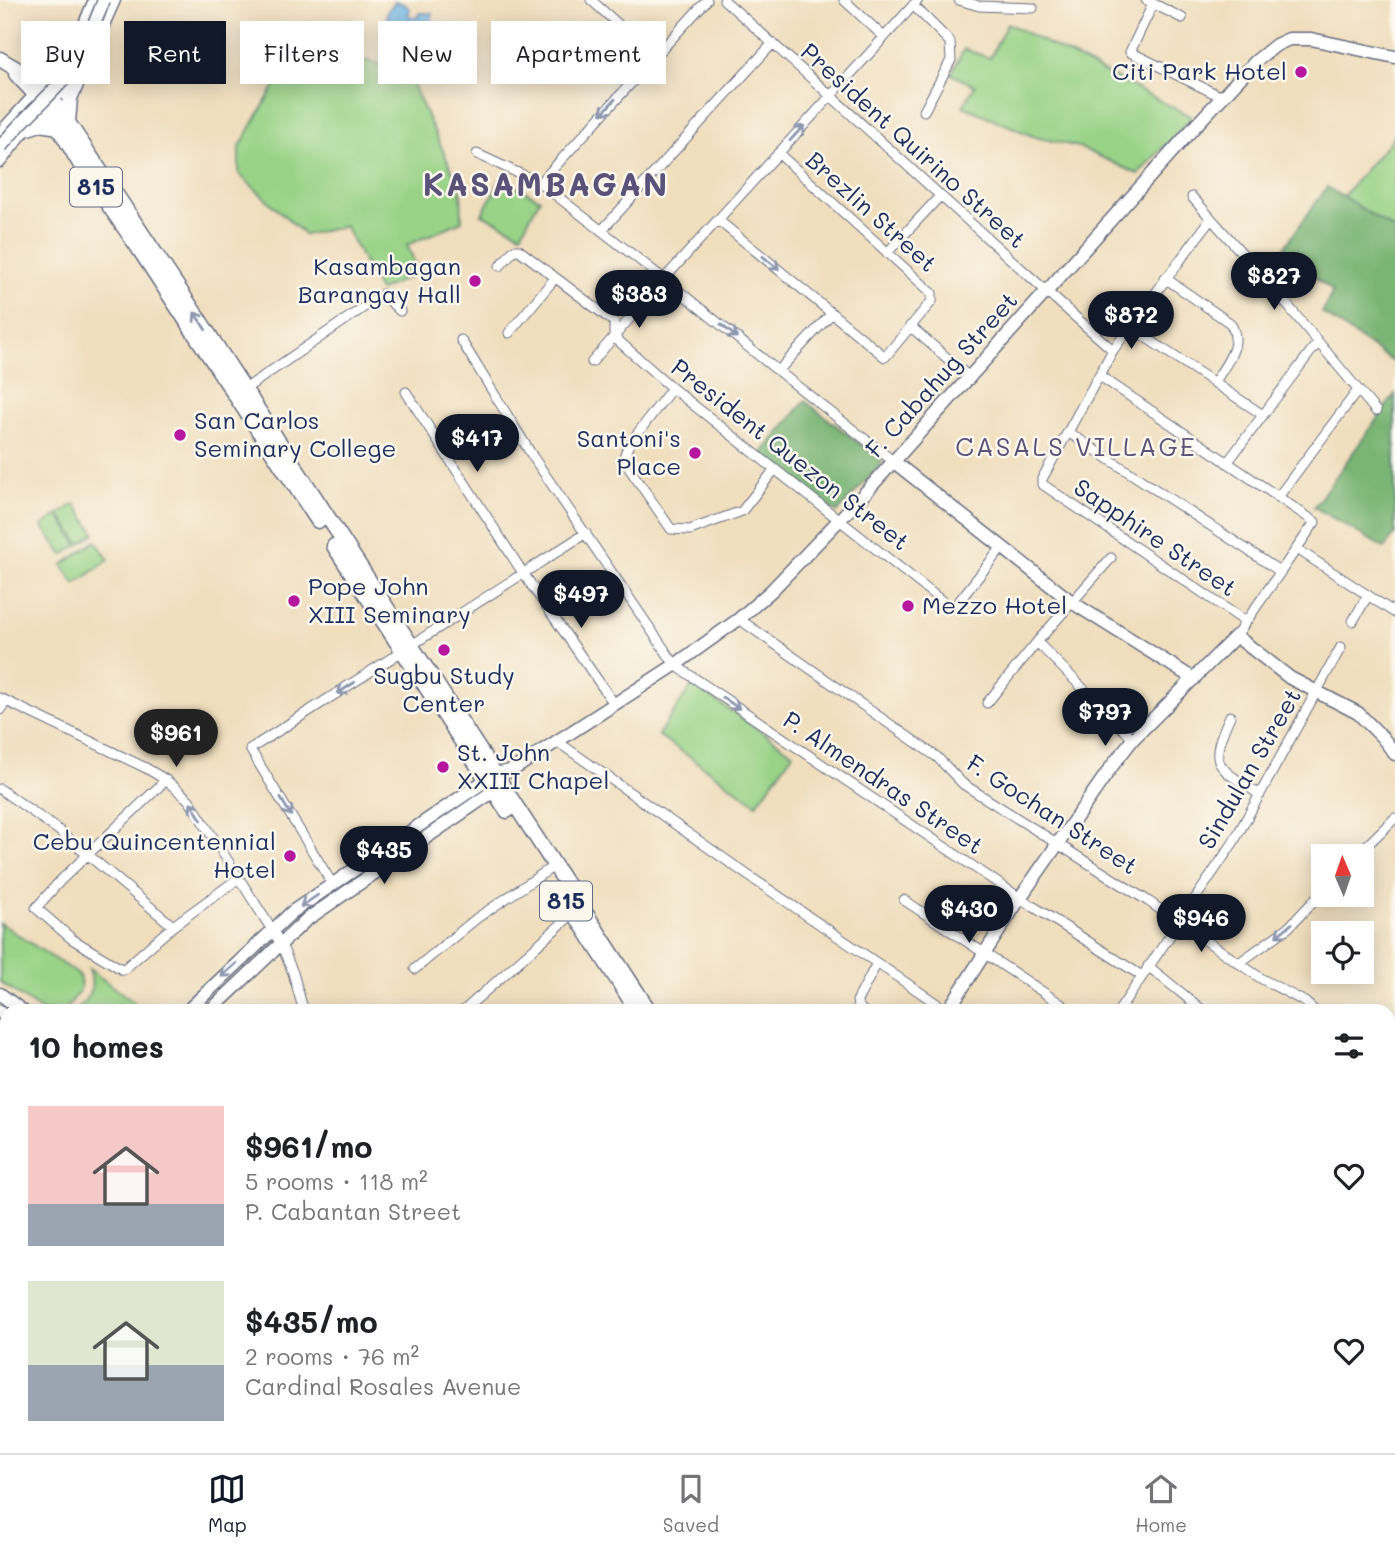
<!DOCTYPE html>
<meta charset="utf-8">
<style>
body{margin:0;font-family:Mali,sans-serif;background:#f6f6f6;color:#202124;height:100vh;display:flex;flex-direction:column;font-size:26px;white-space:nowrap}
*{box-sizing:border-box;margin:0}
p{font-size:23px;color:#757577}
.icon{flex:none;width:38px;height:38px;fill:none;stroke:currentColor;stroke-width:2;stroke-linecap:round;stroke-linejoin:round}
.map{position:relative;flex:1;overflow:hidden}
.sheet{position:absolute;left:0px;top:1004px;width:1396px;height:450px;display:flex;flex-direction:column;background:#fff;border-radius:21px 21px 0 0;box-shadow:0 4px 18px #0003}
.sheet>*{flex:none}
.hud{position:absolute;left:21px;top:21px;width:700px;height:63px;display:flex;gap:14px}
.needle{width:46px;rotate:358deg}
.buttons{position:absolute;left:1311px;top:844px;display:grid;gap:14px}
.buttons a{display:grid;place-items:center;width:63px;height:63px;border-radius:0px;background:#fff;box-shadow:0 4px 18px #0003;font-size:35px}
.price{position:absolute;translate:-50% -60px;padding:0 16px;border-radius:24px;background:#111827;color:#fff;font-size:23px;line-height:46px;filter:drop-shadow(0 2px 4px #0008)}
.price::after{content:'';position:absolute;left:50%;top:42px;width:21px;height:16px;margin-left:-10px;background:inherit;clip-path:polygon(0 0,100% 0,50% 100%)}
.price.current{background:#222;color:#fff}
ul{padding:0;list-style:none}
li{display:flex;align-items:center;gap:21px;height:175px;padding:0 28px}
li span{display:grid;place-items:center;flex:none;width:196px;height:140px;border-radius:0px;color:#555}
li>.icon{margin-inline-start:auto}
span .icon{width:84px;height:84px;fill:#fffc;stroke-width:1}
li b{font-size:30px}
h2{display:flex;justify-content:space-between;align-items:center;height:84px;padding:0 28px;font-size:30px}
.chip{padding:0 24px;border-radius:0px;background:#fff;box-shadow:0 4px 18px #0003;font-size:24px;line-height:63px}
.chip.current{background:#111827;color:#fff}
.tabs{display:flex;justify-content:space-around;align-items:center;height:98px;border-top:2px solid #e0e0e0;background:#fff;font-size:19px;color:#757577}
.tabs a{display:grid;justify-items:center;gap:4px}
.tabs .current{color:#111827}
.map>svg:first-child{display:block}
</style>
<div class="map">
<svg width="1395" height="1453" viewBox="0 0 1395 1453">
<rect width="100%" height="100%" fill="#fbf7ec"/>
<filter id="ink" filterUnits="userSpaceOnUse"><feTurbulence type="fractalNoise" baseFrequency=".0143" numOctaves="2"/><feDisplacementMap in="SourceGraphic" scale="14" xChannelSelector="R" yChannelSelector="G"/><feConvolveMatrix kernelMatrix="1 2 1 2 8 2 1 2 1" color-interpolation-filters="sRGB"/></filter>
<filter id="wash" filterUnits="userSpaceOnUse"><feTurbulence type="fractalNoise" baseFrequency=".00686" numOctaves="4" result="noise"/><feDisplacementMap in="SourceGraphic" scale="28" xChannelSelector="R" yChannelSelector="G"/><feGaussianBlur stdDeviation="1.57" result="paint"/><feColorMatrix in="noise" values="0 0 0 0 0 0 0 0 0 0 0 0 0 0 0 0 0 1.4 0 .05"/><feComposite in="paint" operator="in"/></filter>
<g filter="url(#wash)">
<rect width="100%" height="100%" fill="#f0debd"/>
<path fill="#99d387" stroke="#5a8172" stroke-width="2" d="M1007,23L1192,117L1138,174L1079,147L1035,137L963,106L975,86L951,74L964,49L990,58Z
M300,42L407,72L461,190L462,221L407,245L419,272L379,291L345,226L305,235L239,174V148Z
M1395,135V230L1343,196Z
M501,179L540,199L521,234L482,214Z
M75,504L95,533L80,544L59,514Z
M58,515L78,545L63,555L42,526Z
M96,541L109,560L75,584L62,565Z
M693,685L793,753L757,804L658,735Z
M0,923L79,975L81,988L65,1011H42L0,982Z
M89,969L146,1011H77C89,996 96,988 89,969Z
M97,1447H185L181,1453H96Z"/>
<path fill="#7ab574" stroke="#4a7269" stroke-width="2" d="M1327,187L1395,230V363L1322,313L1333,291L1281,252Z
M1395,394V534L1384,548L1314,507Z
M805,401L883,462L837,513L762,454Z"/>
<path fill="#70b6e6" stroke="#4672a2" stroke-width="2" d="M395,2C402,2 406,4 410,9L408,14L412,18L419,17L420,13H432L431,30L419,42L416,36C398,41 385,31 387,12Z"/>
</g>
<g filter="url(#ink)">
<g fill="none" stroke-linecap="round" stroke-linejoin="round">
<g stroke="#666c7f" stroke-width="11">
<path id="street" d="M591,0L654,56
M724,0C855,116 982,236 1113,350
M844,0L884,37
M959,0L979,6L1033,8
M1146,0L1182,18
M1153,4L1130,52L1222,97
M913,5L950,42L951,60L924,111
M477,154L540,183L664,279L778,371L893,461
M540,183L707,0
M1192,197L1273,288L1376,411
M1211,219L1113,350L1042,479V484L1246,622
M718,220L885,357L932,301V293L778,153
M602,230L773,43
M887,253L940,196
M500,266L514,250H519L614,322V337L672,388L947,605H956L1002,547
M1165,278L1230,323C1244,344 1226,363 1215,382
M910,326L969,377
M1130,327L1263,415
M509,333L555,278
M461,340L533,457L675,665L1020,898L1142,976
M592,362L664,279L918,0
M778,371L832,313
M1100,376L1315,522L1236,636
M672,388L628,446L624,457L629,468L671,529L690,530L742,511L775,469
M242,391L383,294L400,311
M406,392L523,573L615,705
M1068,432L1281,572
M1227,463L1318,342
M1278,497L1358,390
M1297,549L1395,613
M739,619L937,757L963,784L1148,901L1262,979L1305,1002L1316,1012
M1353,621L1368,595
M1037,642L1133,739
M0,698L146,768L166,780L189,800L281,944L293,973L304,1012
M987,703L1037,642L1111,558
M0,710L6,701
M1230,716C1206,768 1218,766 1260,795
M558,742L746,874L949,1012
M166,780L60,881L36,908L72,939L123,970L173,926L239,878
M0,789L57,829L173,926
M1356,856L1395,818
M333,885L250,749L586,533
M904,900L1073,1012
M1239,963L1289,927L1323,891
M1148,966L1205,1012
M415,969L477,918L554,866
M462,1012L576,911
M864,1012L858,1006L857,1001L877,963
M1118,1012L1233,843L1341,647
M1390,1072L1395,1076
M0,1356L7,1359
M232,1447L236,1453
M304,1447V1453
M360,1447L361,1453
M445,1447H465
M507,1447L511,1453
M652,1447L655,1453
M771,1447L774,1453
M1215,1447L1222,1453
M553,1453L561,1447
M708,1453L714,1447
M797,1453L807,1447
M906,1453L915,1447"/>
</g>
<g stroke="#666c7f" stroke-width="15">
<path id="secondary" d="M0,134L66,61L76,45L95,0
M0,161L21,134L84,67L114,0
M893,461L1073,603L1194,679
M0,994L24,1012
M0,1012L7,1017
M186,1012L292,912L495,774L511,771L675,665L739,619L771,591L866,492L1198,123L1255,62L1276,45L1289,39H1311L1395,57
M209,1012L306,920L501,786
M947,1012L1020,898L1112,766L1133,739L1236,636L1290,678L1358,713L1382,737L1395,754
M0,1233L7,1228
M0,1249L7,1245
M0,1428L7,1431
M0,1446L14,1453
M41,1447L54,1453
M188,1453L195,1447
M214,1453L219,1447"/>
</g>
<g stroke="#666c7f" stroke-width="17">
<path id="primary" d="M0,59L37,81L57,106L193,310L650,1012
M16,74L46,106L80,164L137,246L318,521
M68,123L70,98L84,67
M25,129L40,124L59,127
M334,546L507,811
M576,916L638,1012
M1390,1279L1395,1272
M925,1447L928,1453
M938,1447L942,1453
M1251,1453L1256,1447"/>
</g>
<use href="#street" stroke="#fff" stroke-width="9"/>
<use href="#secondary" stroke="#fff" stroke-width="12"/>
<use href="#primary" stroke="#fff" stroke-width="14"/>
<g stroke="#666c7f" stroke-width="15" stroke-linecap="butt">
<path id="secondary-bridge" d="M0,148C19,122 43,103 64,79C83,56 93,27 104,0"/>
</g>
<use href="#secondary-bridge" stroke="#fff" stroke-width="12"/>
</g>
<defs><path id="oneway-shaft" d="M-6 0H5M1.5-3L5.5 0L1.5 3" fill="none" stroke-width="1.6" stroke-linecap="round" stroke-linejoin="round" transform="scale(1.75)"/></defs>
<g stroke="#8d97ae">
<use href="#oneway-shaft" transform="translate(608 107) rotate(132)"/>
<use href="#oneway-shaft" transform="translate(797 133) rotate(-47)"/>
<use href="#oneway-shaft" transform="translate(771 263) rotate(39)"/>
<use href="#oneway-shaft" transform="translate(200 321) rotate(-123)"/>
<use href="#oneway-shaft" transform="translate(729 331) rotate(39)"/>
<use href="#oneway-shaft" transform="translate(346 688) rotate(147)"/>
<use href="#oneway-shaft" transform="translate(731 703) rotate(34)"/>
<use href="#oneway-shaft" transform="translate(286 807) rotate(59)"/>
<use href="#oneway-shaft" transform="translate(196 811) rotate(-122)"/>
<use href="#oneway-shaft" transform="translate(309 901) rotate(146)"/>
<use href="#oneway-shaft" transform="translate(1284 930) rotate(141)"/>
<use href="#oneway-shaft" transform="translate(229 970) rotate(138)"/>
</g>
</g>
<g fill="#b5179e" stroke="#fbf7ec" stroke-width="2.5">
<circle cx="1301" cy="72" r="7"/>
<circle cx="475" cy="281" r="7"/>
<circle cx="180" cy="435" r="7"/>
<circle cx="695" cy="453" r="7"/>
<circle cx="294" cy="601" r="7"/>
<circle cx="908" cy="606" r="7"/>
<circle cx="444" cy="650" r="7"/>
<circle cx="443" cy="767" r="7"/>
<circle cx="290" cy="856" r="7"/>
</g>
<g text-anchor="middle" stroke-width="5" stroke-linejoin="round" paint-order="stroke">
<g fill="#fbf7ec" stroke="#5e6b89" stroke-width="2">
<rect x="70" y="167.5" width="52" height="39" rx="5"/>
<rect x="540" y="881.5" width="52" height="39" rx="5"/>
</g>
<g font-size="23" font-weight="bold" fill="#1b2f5e">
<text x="96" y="195">815</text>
<text x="566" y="909">815</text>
</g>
<g font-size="24" fill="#1b2f5e" stroke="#fbf7ec" text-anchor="end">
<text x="1287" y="80">Citi Park Hotel</text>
<text x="461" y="275">Kasambagan<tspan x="461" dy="28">Barangay Hall</tspan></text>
<text x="194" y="429" text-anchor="start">San Carlos<tspan x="194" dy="28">Seminary College</tspan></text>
<text x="681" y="447">Santoni's<tspan x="681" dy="28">Place</tspan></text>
<text x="308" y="595" text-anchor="start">Pope John<tspan x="308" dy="28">XIII Seminary</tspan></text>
<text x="922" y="614" text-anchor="start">Mezzo Hotel</text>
<text x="444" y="684" text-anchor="middle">Sugbu Study<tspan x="444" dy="28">Center</tspan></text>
<text x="457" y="761" text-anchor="start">St. John<tspan x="457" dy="28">XXIII Chapel</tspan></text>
<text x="276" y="850">Cebu Quincentennial<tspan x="276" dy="28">Hotel</tspan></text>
</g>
<g font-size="24" fill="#1b2f5e" stroke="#fbf7ec">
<text transform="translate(913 146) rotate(42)" y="8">President Quirino Street</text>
<text transform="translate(871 212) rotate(42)" y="8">Brezlin Street</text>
<text transform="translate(942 375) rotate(-48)" y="8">F. Cabahug Street</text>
<text transform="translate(790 455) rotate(38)" y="8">President Quezon Street</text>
<text transform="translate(1155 538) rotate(34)" y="8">Sapphire Street</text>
<text transform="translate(1250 769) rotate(-60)" y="8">Sindulan Street</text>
<text transform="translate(883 783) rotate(34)" y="8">P. Almendras Street</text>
<text transform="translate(1052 815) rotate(33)" y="8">F. Gochan Street</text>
</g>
<g font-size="26" letter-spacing="2" fill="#59537a" stroke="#fbf7ec">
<text x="1076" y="456">CASALS VILLAGE</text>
</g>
<g font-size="32" font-weight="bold" letter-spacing="2" fill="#59537a" stroke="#fbf7ec">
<text x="546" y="196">KASAMBAGAN</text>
</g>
</g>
</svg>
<div class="buttons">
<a><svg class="needle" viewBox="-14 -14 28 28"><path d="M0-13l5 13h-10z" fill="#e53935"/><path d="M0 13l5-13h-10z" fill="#757577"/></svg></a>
<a><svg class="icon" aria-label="locate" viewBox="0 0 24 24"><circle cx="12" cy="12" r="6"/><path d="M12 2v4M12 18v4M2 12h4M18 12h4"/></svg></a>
</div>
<b class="price" style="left:1274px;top:312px">$827</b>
<b class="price" style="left:639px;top:330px">$383</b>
<b class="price" style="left:1131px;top:351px">$872</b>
<b class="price" style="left:477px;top:474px">$417</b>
<b class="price" style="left:581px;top:630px">$497</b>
<b class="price" style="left:1105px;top:748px">$797</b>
<b class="price current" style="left:176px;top:769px">$961</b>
<b class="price" style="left:384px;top:886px">$435</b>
<b class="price" style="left:969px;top:945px">$430</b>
<b class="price" style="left:1201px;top:954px">$946</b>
<div class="hud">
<a class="chip">Buy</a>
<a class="chip current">Rent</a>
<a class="chip">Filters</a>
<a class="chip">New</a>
<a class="chip">Apartment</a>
</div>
<section class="sheet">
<h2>10 homes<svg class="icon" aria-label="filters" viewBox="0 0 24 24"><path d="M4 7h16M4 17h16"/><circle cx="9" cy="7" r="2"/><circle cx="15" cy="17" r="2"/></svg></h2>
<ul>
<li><span style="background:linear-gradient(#f6c9c9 70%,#9aa5b1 0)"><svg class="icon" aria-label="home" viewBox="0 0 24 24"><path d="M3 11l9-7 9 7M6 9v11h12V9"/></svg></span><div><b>$961/mo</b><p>5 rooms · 118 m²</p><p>P. Cabantan Street</p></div><svg class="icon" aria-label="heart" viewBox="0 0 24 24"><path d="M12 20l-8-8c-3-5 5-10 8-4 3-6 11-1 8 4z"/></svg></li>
<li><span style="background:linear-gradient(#dfe7d0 60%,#9aa5b1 0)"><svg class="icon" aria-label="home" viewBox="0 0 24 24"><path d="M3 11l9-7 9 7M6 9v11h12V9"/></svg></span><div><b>$435/mo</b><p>2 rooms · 76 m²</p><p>Cardinal Rosales Avenue</p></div><svg class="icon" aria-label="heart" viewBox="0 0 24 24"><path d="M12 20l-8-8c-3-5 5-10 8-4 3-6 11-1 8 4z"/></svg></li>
</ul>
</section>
</div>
<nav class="tabs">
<a class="current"><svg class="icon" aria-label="map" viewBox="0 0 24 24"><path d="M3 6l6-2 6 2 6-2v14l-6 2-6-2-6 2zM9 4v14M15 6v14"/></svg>Map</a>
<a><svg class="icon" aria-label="saved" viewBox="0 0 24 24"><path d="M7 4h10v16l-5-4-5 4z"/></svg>Saved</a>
<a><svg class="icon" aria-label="home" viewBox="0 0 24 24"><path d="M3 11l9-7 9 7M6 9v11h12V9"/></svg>Home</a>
</nav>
